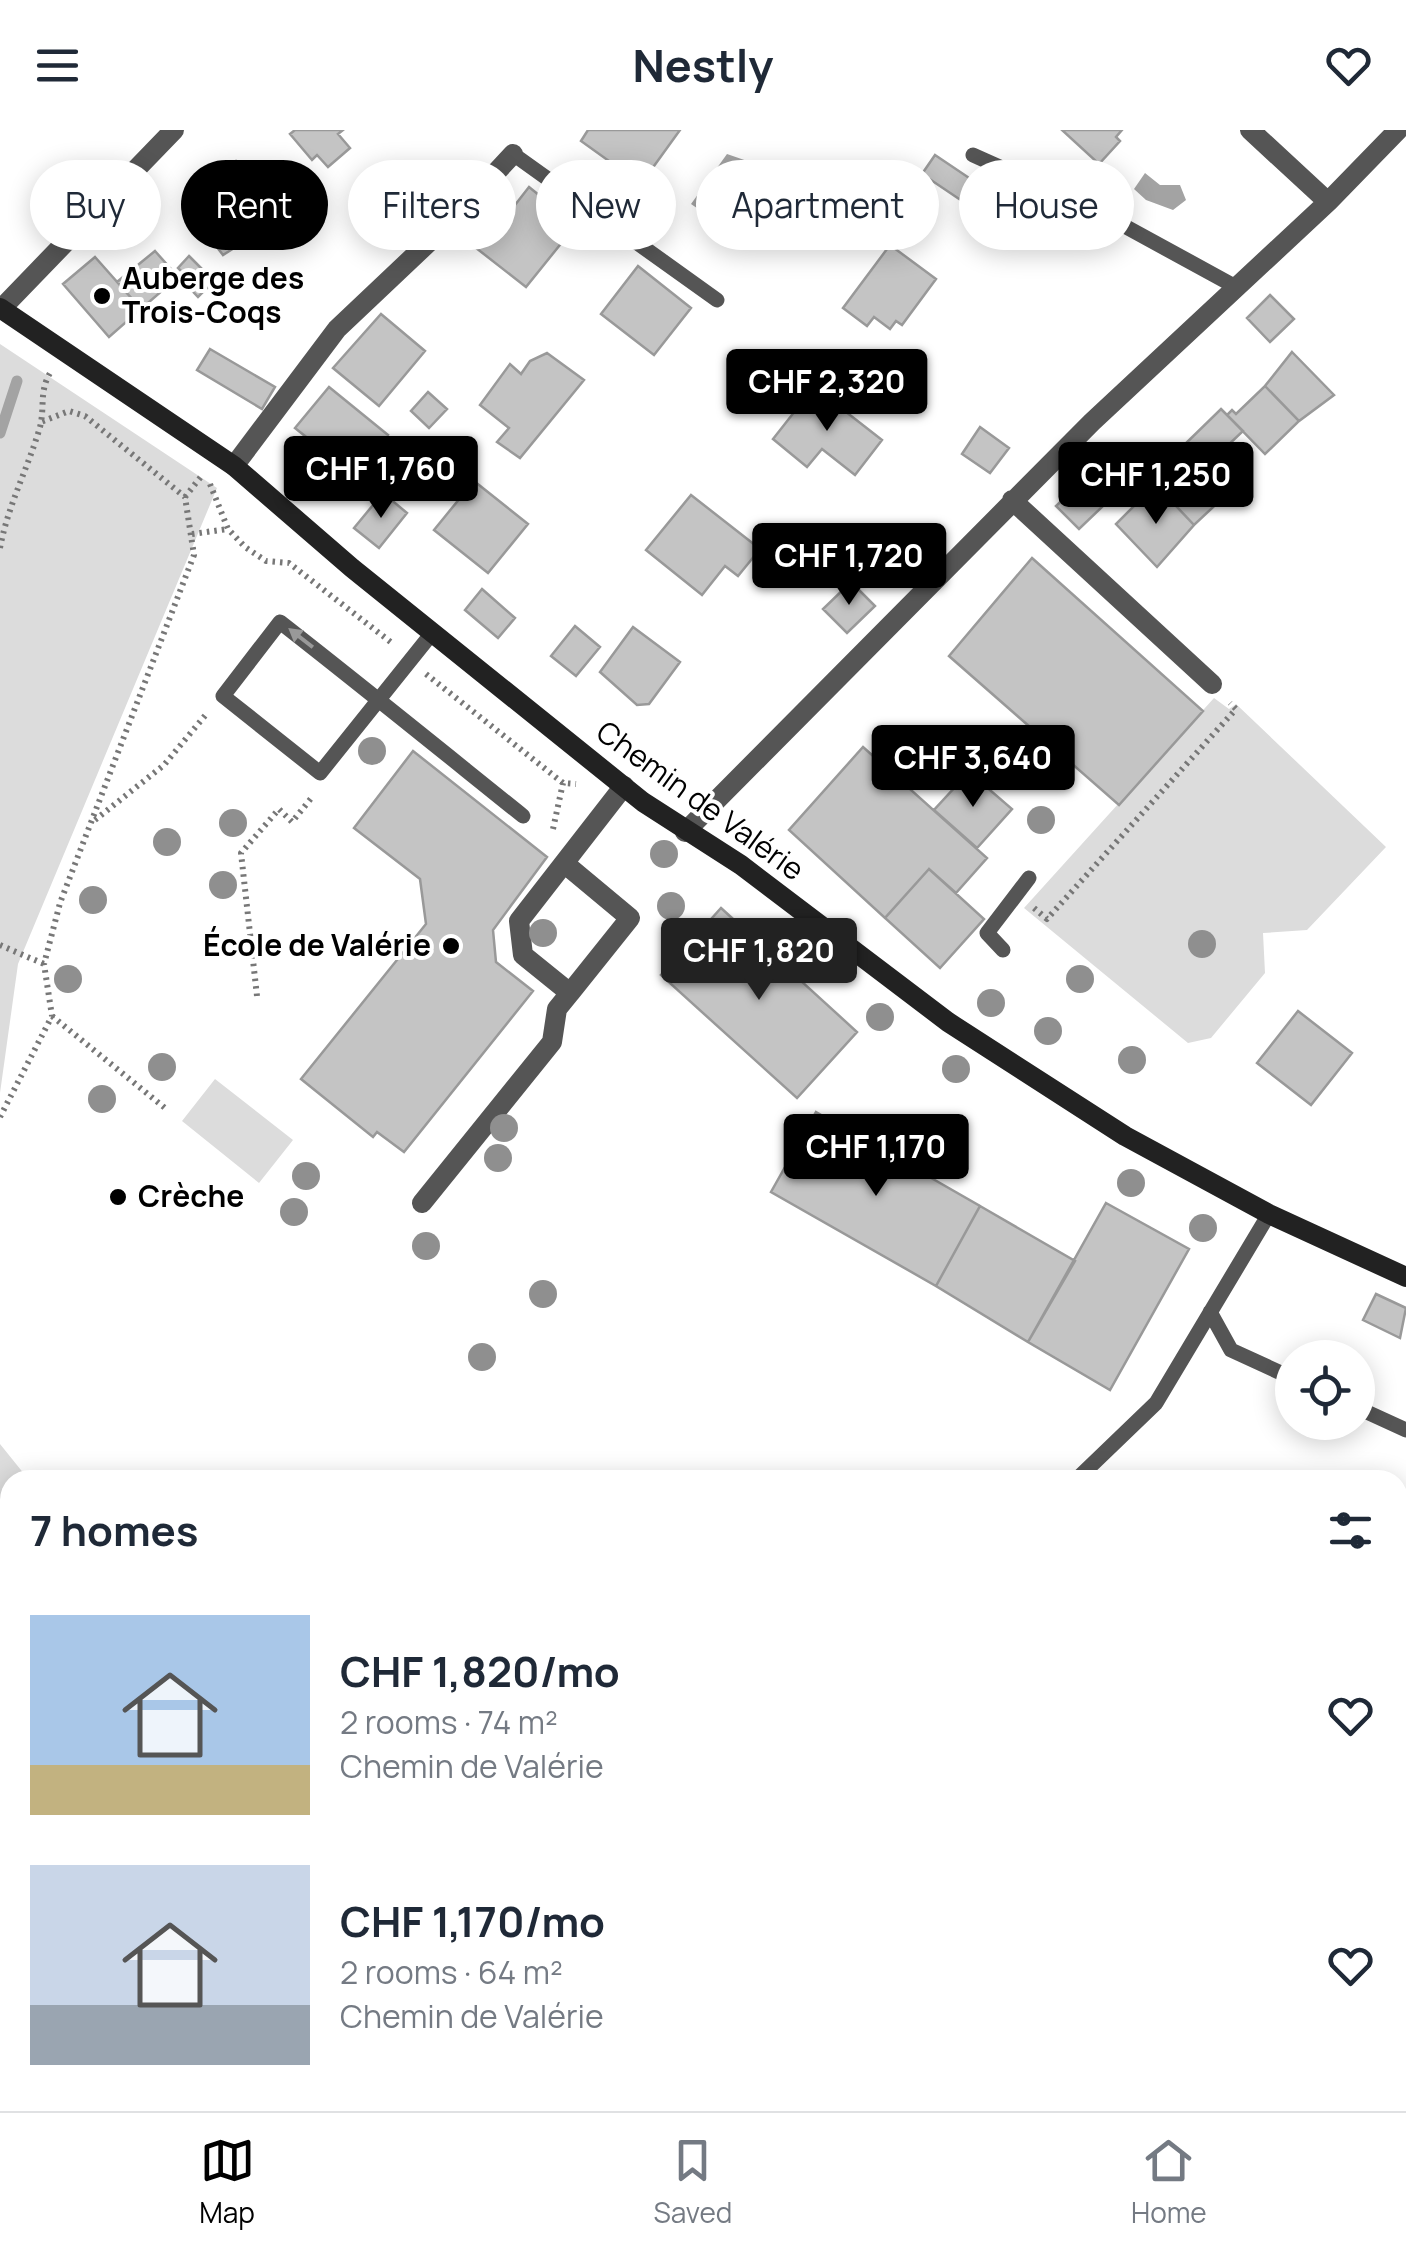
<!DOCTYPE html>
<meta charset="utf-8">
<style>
body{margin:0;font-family:Manrope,sans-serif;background:#f2f2f3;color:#1f2937;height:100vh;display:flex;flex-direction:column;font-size:38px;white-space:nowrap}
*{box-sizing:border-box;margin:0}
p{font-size:32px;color:#747a83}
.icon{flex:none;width:55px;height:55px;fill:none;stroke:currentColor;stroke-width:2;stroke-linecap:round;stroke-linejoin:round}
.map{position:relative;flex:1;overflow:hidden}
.sheet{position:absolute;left:0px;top:1340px;width:1408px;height:642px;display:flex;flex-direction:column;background:#fff;border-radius:30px 30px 0 0;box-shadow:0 5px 25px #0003}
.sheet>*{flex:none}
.guide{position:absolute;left:30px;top:30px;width:1348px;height:90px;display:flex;gap:20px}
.controls{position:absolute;left:1275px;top:1210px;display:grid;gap:20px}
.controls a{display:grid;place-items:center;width:100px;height:100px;border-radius:50%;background:#fff;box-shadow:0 5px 25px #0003;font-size:50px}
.price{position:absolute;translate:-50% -85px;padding:0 22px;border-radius:10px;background:#000;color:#fff;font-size:32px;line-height:65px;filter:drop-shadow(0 2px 5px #0008)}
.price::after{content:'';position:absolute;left:50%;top:60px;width:30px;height:22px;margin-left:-15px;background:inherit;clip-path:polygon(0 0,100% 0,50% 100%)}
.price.current{background:#222;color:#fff}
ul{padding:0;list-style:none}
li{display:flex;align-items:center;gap:30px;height:250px;padding:0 30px}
li span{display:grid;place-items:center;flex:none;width:280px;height:200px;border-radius:0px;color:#555}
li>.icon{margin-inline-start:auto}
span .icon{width:120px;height:120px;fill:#fffc;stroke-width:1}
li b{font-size:42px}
h2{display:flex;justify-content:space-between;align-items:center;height:120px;padding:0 30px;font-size:42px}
.chip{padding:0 35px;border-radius:45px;background:#fff;box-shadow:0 5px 25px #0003;font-size:35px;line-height:90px}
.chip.current{background:#000;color:#fff}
header{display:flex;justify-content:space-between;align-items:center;height:130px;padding:0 30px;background:#fff;font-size:45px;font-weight:700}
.tabs{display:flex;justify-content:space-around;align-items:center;height:140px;border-top:2px solid #e0e1e3;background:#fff;font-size:28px;color:#747a83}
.tabs a{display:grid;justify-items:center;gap:5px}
.tabs .current{color:#000}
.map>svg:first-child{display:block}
</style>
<header><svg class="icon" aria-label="menu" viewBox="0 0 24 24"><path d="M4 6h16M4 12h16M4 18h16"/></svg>Nestly<svg class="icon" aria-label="heart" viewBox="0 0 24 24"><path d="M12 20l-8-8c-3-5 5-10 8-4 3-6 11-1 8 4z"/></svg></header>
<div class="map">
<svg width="1406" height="1981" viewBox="0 0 1406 1981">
<rect width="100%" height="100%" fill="#fff"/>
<path fill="#dcdcdc" d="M0,214L217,358L18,834L0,963Z
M1214,568L1229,579L1236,574L1386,717L1307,800L1263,803L1265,843L1211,908L1188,913L1024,778Z
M215,949L293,1010L259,1053L182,991Z
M0,1314L29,1350H10V1467L0,1454Z"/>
<path fill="#a3a3a3" d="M727,24L753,33L713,89L691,74Z
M1145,43L1160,55H1180L1186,70L1173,80L1146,70L1134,59Z"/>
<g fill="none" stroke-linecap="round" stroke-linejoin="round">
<path stroke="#a3a3a3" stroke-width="11" d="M0,303L17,251"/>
</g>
<path fill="#c4c4c4" stroke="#999" stroke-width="2.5" d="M295,0H343L338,4L350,18L328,37L317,25L312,30L290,4Z
M588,0H680L641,54L581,11Z
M1062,0H1122L1116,7L1120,11L1099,34Z
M935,25L993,64L980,83L922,44Z
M236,31L258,56L276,42L285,52L267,68L275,79L251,97L256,104L223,125L189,81L198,76L192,69Z
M529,57L576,95L526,157L471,114L493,86L501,93Z
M890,115L936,149L902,195L896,191L890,199L874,187L867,196L843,178Z
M155,121L178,147L141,179L117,152Z
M189,126L214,151L198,167L182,150L186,146L178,138Z
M95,127L141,179L109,207L63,154Z
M638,136L691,178L654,225L601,184Z
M1270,165L1294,189L1270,212L1247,188Z
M381,184L425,221L379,276L333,238Z
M210,219L275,257L262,279L197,240Z
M1292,222L1334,265L1299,291L1265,256Z
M547,223L584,250L520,328L497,312L509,298L480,275L510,234L521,244L530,231Z
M1265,256L1299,291L1265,324L1227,285L1232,280L1236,284Z
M329,257L388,305L355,346L295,298Z
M814,257L882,310L855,345L822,319L807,337L773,309Z
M428,262L447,279L429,298L411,281Z
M1221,279L1243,301L1203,339L1227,364L1194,395L1160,359L1188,332L1180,319Z
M980,297L1009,318L990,343L962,324Z
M474,351L528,394L488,443L434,400Z
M1080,353L1103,376L1079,399L1056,376Z
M1160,359L1194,395L1157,437L1116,394L1139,371L1143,375Z
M383,363L407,383L379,418L354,398Z
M691,365L760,419L738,446L725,436L702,465L646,420Z
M1032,428L1203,581L1119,675L949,526Z
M851,452L875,476L847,503L823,479Z
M482,459L515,488L498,508L465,480Z
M575,496L600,517L576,546L551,526Z
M633,497L680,532L649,574L637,575L600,542Z
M863,617L987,728L956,763L929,739L885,788L789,700Z
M413,621L547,727L493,800L496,832L533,861L404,1022L377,1002L373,1007L301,949L426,794L420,749L354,698Z
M969,642L1012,679L977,718L934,680Z
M929,739L984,789L940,838L885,788Z
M721,778L857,902L797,968L661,845Z
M1298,881L1352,923L1311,975L1257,933Z
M816,982L980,1076L936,1156L771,1062Z
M1106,1073L1189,1119L1110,1260L1028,1212Z
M980,1076L1075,1131L1028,1212L936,1156Z
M1376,1164L1406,1178L1400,1208L1363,1190Z
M489,1972H558L565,1981H480Z"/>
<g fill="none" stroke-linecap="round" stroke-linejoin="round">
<path stroke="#777" stroke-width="6" stroke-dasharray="2.5 5" stroke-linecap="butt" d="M210,354L228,399L245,417L266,431L289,433L392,513
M185,367L203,344
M192,404L228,399
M0,418C8,375 28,338 40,297C45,277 39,262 50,243
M426,544L563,653L576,654
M95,690L164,635L208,582
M553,699L563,653
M1034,778L1047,789L1236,579L1230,573
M0,815L44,834
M257,866L241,723L279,679L292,692L313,666
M52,886L165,978
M0,987L52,886L44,834L60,773L194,425L185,367L85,286L69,281L41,292"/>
<path stroke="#555" stroke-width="15" d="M513,24L717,170
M973,25L1097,81L1236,157
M433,502L320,643L223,566L280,492C362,556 442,621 523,686
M1003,820L987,803L1029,748
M1210,1182L1231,1220L1292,1248
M1358,1278L1406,1300
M1076,1350L1156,1273L1269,1084
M1398,1631L1406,1632
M667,1981L672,1972"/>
<path stroke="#555" stroke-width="20" d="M1250,0L1328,72
M1,179L174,0
M234,336L337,199L448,94L513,24
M1012,370L1212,554
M685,702L1092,292L1328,72L1398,0
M564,733L630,788L570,863L523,825L519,791L624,656
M422,1073L552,912L557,879L570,863"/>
<path stroke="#222" stroke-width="20" d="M0,178L234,336L352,438L643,672L741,735L948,892L1125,1006L1269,1084L1406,1147"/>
</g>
<g fill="#8f8f8f">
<circle cx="372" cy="621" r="14"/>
<circle cx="1041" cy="690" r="14"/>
<circle cx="233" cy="693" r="14"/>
<circle cx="167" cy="712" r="14"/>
<circle cx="664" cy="724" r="14"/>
<circle cx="223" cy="755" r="14"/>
<circle cx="93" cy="770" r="14"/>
<circle cx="671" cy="776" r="14"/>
<circle cx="543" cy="803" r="14"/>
<circle cx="1202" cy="814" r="14"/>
<circle cx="68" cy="849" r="14"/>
<circle cx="1080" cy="849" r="14"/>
<circle cx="991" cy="873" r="14"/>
<circle cx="880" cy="887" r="14"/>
<circle cx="1048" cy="901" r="14"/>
<circle cx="1132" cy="930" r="14"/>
<circle cx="162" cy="937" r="14"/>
<circle cx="956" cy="939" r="14"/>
<circle cx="102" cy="969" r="14"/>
<circle cx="504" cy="998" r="14"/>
<circle cx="498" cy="1028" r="14"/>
<circle cx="306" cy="1046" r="14"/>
<circle cx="1131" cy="1053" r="14"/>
<circle cx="294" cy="1082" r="14"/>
<circle cx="1203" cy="1098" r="14"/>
<circle cx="426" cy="1116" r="14"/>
<circle cx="543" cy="1164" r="14"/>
<circle cx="482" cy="1227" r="14"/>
</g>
<defs><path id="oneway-solid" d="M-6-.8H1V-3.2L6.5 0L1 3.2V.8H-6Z" transform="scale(2.5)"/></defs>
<use fill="#999" href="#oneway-solid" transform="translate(301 508) rotate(-142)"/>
<g fill="#000" stroke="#fff" stroke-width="4">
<circle cx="102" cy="166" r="10"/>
<circle cx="451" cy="816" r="10"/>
<circle cx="118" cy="1067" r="10"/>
</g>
<g text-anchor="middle" stroke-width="8" stroke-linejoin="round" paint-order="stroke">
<g font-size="30" font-weight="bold" fill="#000" stroke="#fff" text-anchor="start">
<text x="122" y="159">Auberge des<tspan x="122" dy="34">Trois-Coqs</tspan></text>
<text x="431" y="826" text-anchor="end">École de Valérie</text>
<text x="138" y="1077">Crèche</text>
</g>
<g font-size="30" fill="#000" stroke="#fff">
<text transform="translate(700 671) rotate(36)" y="10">Chemin de Valérie</text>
</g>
</g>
</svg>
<div class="controls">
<a><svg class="icon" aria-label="locate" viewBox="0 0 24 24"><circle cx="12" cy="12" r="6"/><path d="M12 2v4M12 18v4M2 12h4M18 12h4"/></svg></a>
</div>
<b class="price" style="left:827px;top:304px">CHF 2,320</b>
<b class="price" style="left:381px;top:391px">CHF 1,760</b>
<b class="price" style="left:1156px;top:397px">CHF 1,250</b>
<b class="price" style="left:849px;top:478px">CHF 1,720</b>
<b class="price" style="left:973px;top:680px">CHF 3,640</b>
<b class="price current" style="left:759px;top:873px">CHF 1,820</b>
<b class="price" style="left:876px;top:1069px">CHF 1,170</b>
<div class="guide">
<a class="chip">Buy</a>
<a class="chip current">Rent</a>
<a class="chip">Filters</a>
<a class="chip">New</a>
<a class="chip">Apartment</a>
<a class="chip">House</a>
</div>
<section class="sheet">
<h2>7 homes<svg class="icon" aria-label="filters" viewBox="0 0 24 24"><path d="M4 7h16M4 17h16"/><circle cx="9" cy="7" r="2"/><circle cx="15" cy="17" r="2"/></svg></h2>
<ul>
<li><span style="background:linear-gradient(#a9c7e8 75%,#c2b280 0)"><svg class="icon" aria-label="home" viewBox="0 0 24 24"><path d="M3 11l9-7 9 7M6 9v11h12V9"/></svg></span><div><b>CHF 1,820/mo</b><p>2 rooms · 74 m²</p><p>Chemin de Valérie</p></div><svg class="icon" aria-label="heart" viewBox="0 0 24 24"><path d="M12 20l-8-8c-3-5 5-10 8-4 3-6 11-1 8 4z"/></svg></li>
<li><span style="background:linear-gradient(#c9d6e8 70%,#9aa5b1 0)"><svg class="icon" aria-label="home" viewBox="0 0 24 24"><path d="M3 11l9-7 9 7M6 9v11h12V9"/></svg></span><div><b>CHF 1,170/mo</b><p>2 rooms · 64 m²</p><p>Chemin de Valérie</p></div><svg class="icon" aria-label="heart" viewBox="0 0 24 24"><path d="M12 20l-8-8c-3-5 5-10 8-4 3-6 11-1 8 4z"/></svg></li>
</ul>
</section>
</div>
<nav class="tabs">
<a class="current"><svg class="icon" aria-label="map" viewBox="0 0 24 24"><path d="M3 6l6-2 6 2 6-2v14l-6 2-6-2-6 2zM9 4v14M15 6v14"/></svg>Map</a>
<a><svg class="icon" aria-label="saved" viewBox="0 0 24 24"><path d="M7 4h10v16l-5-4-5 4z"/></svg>Saved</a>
<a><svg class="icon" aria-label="home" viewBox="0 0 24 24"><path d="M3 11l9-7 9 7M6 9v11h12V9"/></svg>Home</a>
</nav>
